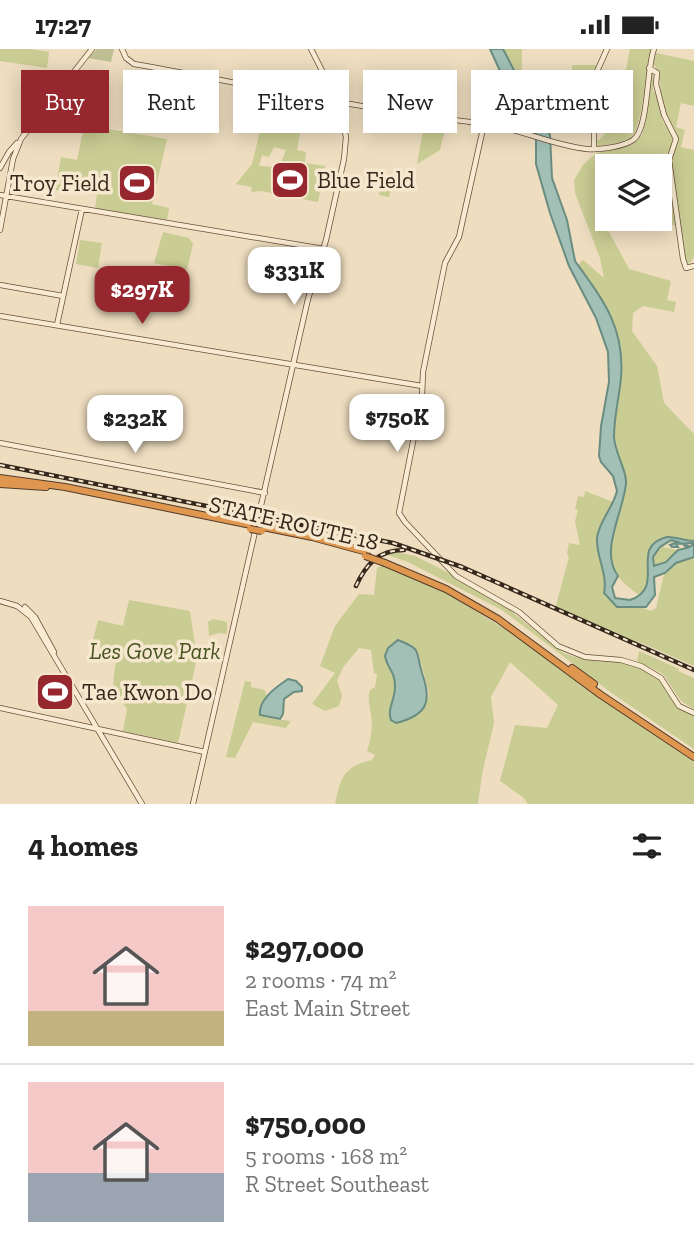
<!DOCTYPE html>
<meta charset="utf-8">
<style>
body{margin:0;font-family:"Zilla Slab",serif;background:#f6f6f6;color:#222;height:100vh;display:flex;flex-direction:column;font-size:26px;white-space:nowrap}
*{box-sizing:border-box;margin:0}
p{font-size:23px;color:#767676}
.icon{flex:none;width:38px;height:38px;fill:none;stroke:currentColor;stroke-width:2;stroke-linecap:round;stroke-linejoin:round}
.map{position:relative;height:755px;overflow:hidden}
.sheet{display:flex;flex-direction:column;background:#fff;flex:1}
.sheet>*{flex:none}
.hud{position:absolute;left:21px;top:21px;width:653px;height:63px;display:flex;gap:14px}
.fabs{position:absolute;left:595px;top:105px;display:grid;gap:14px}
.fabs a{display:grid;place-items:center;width:77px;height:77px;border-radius:0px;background:#fff;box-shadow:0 4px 18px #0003;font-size:35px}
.price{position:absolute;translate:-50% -60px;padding:0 16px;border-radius:14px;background:#fff;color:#222;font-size:23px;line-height:46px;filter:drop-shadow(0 2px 4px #0008)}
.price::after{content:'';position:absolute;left:50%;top:42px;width:21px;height:16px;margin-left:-10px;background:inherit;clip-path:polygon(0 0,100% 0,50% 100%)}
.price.current{background:#96272e;color:#fff}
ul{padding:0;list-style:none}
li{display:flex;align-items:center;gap:21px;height:175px;padding:0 28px}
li+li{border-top:2px solid #e0e0e0}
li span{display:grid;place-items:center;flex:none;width:196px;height:140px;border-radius:0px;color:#555}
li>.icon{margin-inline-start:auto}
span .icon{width:84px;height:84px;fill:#fffc;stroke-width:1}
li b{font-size:30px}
h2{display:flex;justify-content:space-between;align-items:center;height:84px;padding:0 28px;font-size:30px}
.tag{padding:0 24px;border-radius:0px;background:#fff;box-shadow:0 4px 18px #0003;font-size:24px;line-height:63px}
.tag.current{background:#96272e;color:#fff}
.status{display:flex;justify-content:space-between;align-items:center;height:49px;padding:0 35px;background:#fff;direction:ltr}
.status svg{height:19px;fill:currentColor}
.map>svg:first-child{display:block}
</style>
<div class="status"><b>17:27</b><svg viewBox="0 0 49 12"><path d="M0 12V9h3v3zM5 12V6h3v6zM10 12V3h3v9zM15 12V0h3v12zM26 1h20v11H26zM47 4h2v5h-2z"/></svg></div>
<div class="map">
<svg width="694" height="755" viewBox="0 0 694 755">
<rect width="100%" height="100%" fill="#eeddbf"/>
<path fill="#c9cc93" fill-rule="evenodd" d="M0,0H31L49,3L47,19L0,12Z
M503,0H522V33Z
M630,0H652C644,19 644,80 630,89C621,95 608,95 598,97L596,92C618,84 625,22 630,0Z
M656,4L694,12V57L681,54L676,78L685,81L681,98L694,101V208L689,215L685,210L671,113C673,103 679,97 676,86C675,79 669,73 666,67C660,50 662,26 653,14Z
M572,16H597L592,39H572Z
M653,24V41L659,51L662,71L672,86L673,92L667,106V114L619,115L618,117H607V170H610L608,181L629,220L671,232L667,251L676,253L674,263L643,257L633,264L632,282L657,317L664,354L694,385V492L669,494L663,498L677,501L665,512L659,514L655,531L651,530L641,547C593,517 612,486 625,442L609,408L621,329V310L592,234L578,216L583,211L604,229L600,209L575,144L574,131L583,116L596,104L632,96L642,86L646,71L649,30Z
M288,50L295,53L288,70L302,72L297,101L306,103L305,114L325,117L318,153L261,142L251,143L252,138L236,135L252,115L263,69L275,71L278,57ZM274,98L286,101L282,111L274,118L259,117L262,106L269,108Z
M425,70L445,73L446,76L440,101L417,115Z
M84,76L167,90L152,155L169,159L167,171L95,160L97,146L55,141L61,108L77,111Z
M382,128L393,130L389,148L379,146Z
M671,144L675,176L668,177L656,172L652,175L649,170H660V149Z
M163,183L189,189L193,195L187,221L154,214Z
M80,191L102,194L98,219L76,215Z
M163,226H184L180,241L170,248H161Z
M585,442L613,453C607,464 599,476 597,489C596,508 608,525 604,544L630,559L640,558L651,562L656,559L665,521L668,523L673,515L691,506V509L694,508V617L637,592L640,597L555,560L569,508L567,504L569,494L580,496L575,472L578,461L575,460L578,447L584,448Z
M382,504H401L415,507L451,525L507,559L562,603C581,612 596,610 616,612C629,613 641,620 652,626C672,636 669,659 694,666V700L613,645L502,561L408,513Z
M384,515L444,543L520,589L610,656L694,713V755H528L524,749L500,732L515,676L547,679L558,656L510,613L491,648L494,674L482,725L478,755H335C341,728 343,718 372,711L375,706L367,702C371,690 373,678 371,666C370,657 367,650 370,641L375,638L377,626L374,624L371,601L359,599L344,617L337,631L342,647L339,657L325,662L312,655L335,624L320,617L335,577L359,545L374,546L377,519ZM394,593L410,595L418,602L429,644L426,653L416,666L391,671C387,658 396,647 395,633C394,619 386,618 387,602Z
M129,551L190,562L197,609L178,694L123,682L127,660C124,654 119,652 116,646C110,634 117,617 116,603L92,596L98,571L123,577Z
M213,570L227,573V585L219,584L209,587L208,573Z
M639,602L679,620L678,622L694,629V660L681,652L663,625L637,612Z
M245,632L251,633V638L265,641L267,649L260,666L275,670L291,672L286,679L253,673L235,709L226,708Z"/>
<path fill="#bec093" d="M97,0H114L111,13L88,9Z"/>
<path fill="#a2c0b5" stroke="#6a8d82" stroke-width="2" fill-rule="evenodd" d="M490,0H503L517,27L531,45L550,86L552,129L567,171L575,212C603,251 625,278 621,329C619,349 614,368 614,388C615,405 627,421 626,434C624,462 599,502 618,527L612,538L615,549L630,551C668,538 627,498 667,488C672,487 686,492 694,492V508L676,514L665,524L654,528L655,546L646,558H617L604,544C608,525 596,508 597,489C599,472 613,459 617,442L613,427L601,413L599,407L601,377L609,333L608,303L596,269L569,217L550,164L536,115V79L500,22ZM671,491L678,493L670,496L672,498H678L676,495L692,494L693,496L689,498L687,496L683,495L687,499L678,501L666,513L654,517L653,508L660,498Z
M398,591C423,601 415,601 422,624C432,652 428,666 396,674L391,671C387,659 395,651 395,638C395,621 387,620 385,607L388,599Z
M288,630L296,632L302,638V642L294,643L284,650L283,665L280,670L260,666C258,651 276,638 288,630Z"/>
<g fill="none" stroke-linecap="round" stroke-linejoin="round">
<g stroke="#684f3b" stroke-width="6">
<path id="secondary" d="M122,0L126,9L134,15C247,35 365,61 479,74C514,77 550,96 587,100C599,101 623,98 633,91C649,80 646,21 654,0
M649,19L657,24L656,35L664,66L676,90L669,111L683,210L686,219L694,217
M484,75L459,188L445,214L423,323L422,347L399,464L405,473L456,527L519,563L558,597L585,608L621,611L641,617L661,629L679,657L694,664
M594,100V29L607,0
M0,119L9,103L17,94
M0,146L324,200
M0,181L13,110L21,90L92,0
M0,236L63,247
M0,267L422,337
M57,276L82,160
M0,394L265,444
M0,552L17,557L31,568L142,755
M25,558L35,568L54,603
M0,659L205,703
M193,755L308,250L326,191L344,110L346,88L337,51L311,0"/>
</g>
<g stroke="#543c2c" stroke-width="8">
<path id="highway" d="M0,429L65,438L251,476
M0,435L46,438
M263,478L312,488L367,503
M385,514L446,540L498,570L601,646L694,708
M572,619L594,635"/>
</g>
<use href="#secondary" stroke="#f9ebd2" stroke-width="4.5"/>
<use href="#highway" stroke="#df964e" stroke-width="6"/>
<g stroke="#36271c" stroke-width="4.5">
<path id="rail" d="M0,416L393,494L462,518L694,621
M356,537C366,515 379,501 404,501"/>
</g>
<use href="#rail" stroke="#f5e8ce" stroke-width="2" stroke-dasharray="5" stroke-linecap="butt"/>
<g stroke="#543c2c" stroke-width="8" stroke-linecap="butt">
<path id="highway-bridge" d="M250,480L262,482
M365,507L385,514"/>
</g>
<use href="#highway-bridge" stroke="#df964e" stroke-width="6"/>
</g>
<defs>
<g id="stadium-square" transform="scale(2.0125)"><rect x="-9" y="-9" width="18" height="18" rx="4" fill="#96272e" stroke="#f5e8ce"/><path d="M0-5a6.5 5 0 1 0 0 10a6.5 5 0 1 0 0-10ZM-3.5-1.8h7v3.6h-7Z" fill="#fff"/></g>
</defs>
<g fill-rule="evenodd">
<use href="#stadium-square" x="290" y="131"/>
<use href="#stadium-square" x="137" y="134"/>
<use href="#stadium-square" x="55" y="643"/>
</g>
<g text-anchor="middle" stroke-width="7" stroke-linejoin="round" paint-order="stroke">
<g font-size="23" fill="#36271c" stroke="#f5e8ce" text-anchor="start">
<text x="317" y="139">Blue Field</text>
<text x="110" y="142" text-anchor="end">Troy Field</text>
<text x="82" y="651">Tae Kwon Do</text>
</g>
<g font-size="23" fill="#36271c" stroke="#f5e8ce">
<text transform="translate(294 474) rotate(13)" y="8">STATE ROUTE 18</text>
</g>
<g font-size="23" font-style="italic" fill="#495322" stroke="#f5e8ce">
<text x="155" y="610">Les Gove Park</text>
</g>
</g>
</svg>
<div class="fabs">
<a><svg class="icon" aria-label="layers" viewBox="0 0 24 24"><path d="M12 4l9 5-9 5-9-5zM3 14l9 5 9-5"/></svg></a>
</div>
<b class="price" style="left:294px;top:258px">$331K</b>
<b class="price current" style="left:142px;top:277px">$297K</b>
<b class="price" style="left:397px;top:405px">$750K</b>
<b class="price" style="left:135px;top:406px">$232K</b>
<div class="hud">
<a class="tag current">Buy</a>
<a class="tag">Rent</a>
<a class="tag">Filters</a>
<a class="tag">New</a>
<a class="tag">Apartment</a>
</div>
</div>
<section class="sheet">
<h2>4 homes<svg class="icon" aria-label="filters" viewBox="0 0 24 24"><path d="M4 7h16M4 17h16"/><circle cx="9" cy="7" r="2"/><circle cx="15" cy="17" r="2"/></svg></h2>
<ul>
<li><span style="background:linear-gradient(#f6c9c9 75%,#c2b280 0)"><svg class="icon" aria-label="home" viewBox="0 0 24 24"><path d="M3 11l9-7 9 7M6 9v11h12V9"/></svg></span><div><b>$297,000</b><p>2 rooms · 74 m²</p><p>East Main Street</p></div></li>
<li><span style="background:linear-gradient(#f6c9c9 65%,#9aa5b1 0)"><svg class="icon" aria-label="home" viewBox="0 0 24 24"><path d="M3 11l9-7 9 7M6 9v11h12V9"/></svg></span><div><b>$750,000</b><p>5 rooms · 168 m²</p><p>R Street Southeast</p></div></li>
</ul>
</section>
